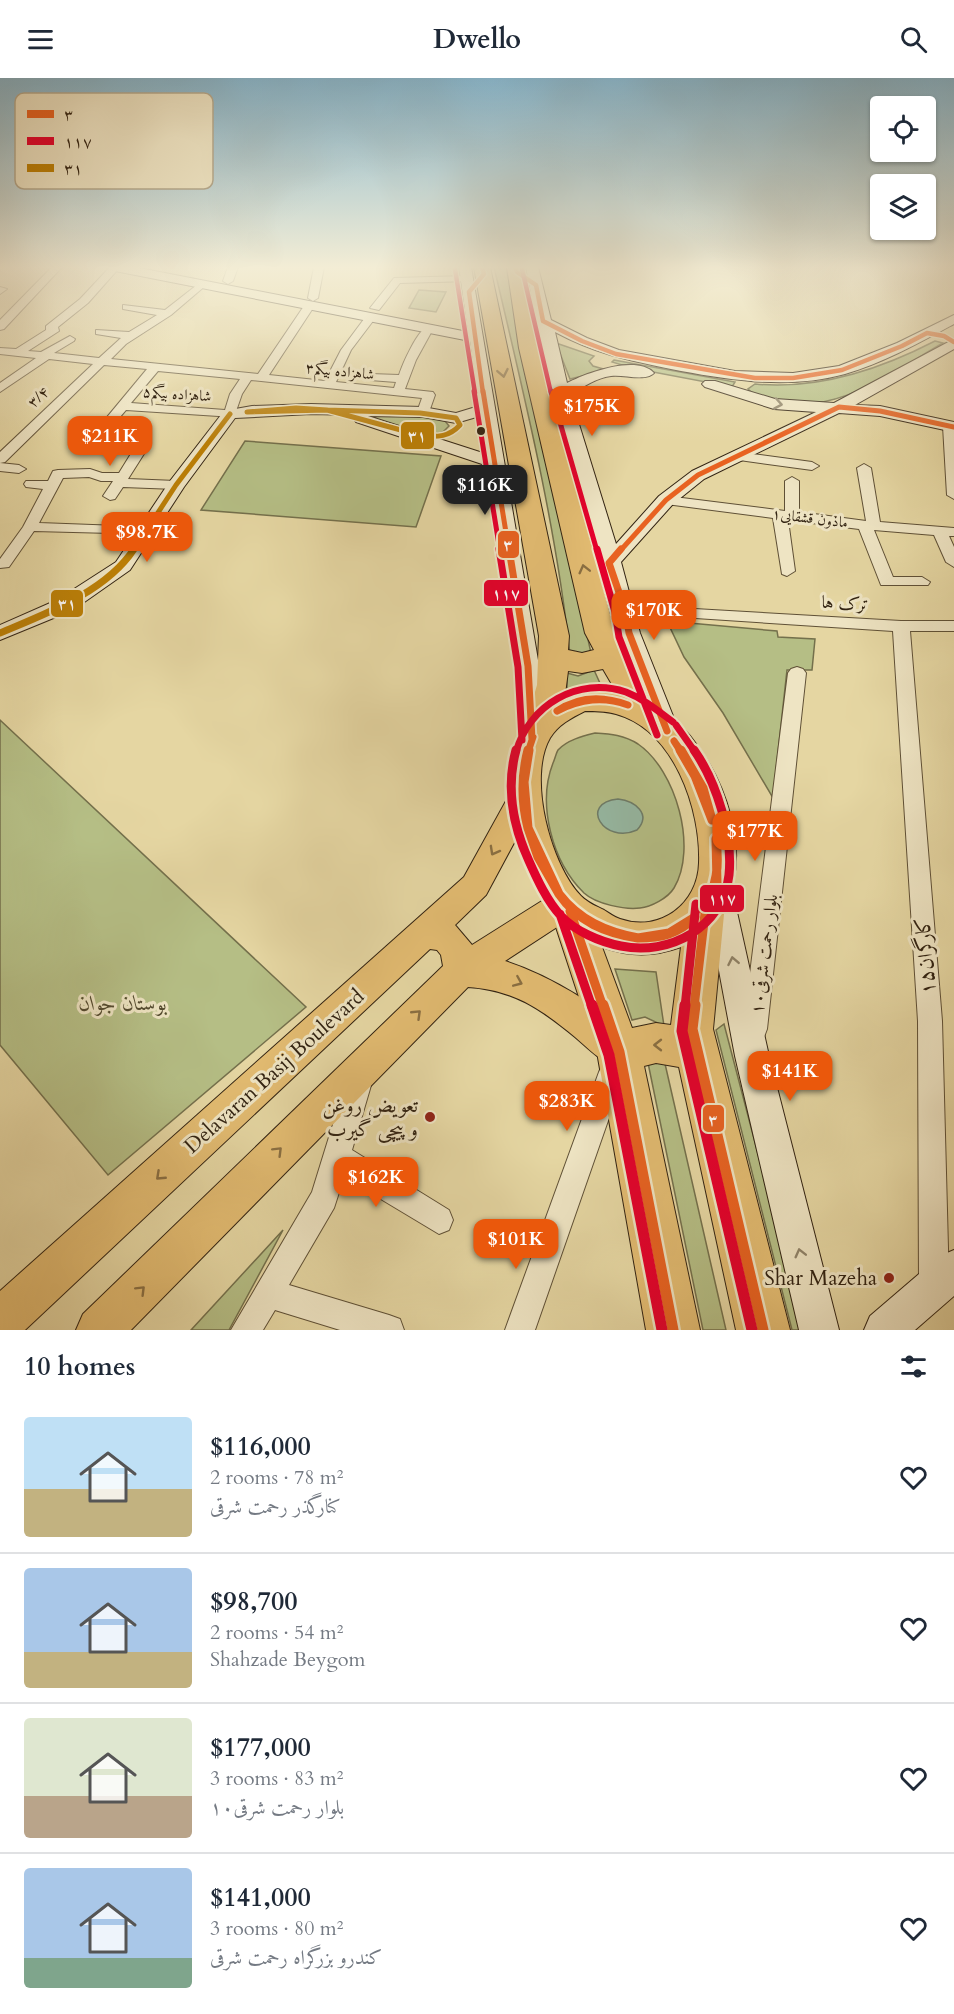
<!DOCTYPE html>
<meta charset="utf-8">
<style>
body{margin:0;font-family:Cardo,Amiri,serif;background:#f2f2f3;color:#1f2937;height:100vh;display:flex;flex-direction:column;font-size:22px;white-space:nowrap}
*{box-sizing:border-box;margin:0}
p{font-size:20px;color:#747a83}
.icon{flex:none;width:33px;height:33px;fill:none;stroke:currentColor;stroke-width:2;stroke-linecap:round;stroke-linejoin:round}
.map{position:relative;height:1252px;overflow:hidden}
.panel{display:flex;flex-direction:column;background:#fff;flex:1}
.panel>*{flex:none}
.buttons{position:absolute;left:870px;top:18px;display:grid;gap:12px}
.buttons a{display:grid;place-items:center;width:66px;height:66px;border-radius:6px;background:#fff;box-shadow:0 2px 4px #0004;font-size:30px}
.price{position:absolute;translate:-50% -51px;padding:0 14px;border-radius:12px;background:#ea580c;color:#fff;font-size:20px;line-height:39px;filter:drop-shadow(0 2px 3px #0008)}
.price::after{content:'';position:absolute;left:50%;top:36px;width:18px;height:14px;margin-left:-9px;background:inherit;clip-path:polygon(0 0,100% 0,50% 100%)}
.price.current{background:#222;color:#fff}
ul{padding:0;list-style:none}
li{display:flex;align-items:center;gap:18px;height:150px;padding:0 24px}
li+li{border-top:2px solid #e0e1e3}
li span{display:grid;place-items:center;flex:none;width:168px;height:120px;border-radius:6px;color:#555}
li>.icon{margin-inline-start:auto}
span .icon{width:72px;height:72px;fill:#fffc;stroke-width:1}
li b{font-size:26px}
h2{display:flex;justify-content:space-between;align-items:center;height:72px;padding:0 24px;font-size:26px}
header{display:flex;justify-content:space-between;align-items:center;height:78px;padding:0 24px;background:#fff;font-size:27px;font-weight:700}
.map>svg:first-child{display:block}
</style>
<header><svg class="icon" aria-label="menu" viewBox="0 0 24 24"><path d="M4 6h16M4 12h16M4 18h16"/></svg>Dwello<svg class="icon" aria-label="search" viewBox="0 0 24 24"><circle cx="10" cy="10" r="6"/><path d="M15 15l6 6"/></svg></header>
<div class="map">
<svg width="954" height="1252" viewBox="0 0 954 1252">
<rect width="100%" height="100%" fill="#e5d6a2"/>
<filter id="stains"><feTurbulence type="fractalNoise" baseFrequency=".00333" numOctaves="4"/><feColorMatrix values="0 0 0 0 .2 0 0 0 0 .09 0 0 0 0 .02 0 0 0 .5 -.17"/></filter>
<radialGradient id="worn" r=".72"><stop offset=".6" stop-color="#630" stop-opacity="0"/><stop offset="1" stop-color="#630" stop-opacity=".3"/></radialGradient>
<path fill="#b5be85" stroke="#74704c" stroke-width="1.5" d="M494,189H506L591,575L570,577C556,446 524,317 494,189Z
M419,212L446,214L436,234L409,230Z
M935,263L943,265C892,294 834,340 773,322C764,319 754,318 748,311L755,306C818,312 879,292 935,263Z
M556,265L594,278L589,283L593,288L607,292L570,301Z
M614,282L735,304L732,309L632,290L612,284Z
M355,335L418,337L445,343L449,348L443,354L435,356L414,354Z
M245,363L441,378L416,449L201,432Z
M667,543L777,553L778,559L815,561L812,592H787L773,720L723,635L684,579Z
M594,592L604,614H567V595L578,598Z
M0,642L306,929L108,1097L0,967Z
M595,655C611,656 624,657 638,666C676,692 698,770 674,810C668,820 651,829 640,830C625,832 596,826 584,815C552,784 537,726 553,685C555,681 556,675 558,672C567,662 583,658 595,655Z
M615,891L656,894L664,948L645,939L632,942Z
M724,946L804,1252H792L716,952Z
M663,977L726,1252H703L647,980Z
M283,1152L229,1252H191Z"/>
<path fill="#96b9a4" stroke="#6e7d6a" stroke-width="1.5" d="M618,721C635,723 652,736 637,752C604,767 578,725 618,721Z"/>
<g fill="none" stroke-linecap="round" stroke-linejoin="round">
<g stroke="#5f5036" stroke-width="2">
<path id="street" d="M52,189H62L4,251L0,252V242Z
M110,189H120L88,225L58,249L59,253L28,273L41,274L70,258L75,261L74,263L54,275L99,280L121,260L96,256V252L129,254L157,237L123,231V227L165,232L202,203L207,206L205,208L171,237L126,266L111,281L258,296L306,225L310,224L315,227L269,297L325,303L341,272L367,237L371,236L376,239L351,272L336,304L394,310L396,304L370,302L364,299L370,296L399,297C403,285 417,253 428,248L433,251L416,282L405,311L433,314L435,317L429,334L423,338L417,334L422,320L251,302L242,316L234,339L126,332L108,353L104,354L98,350L147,291L104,287L5,384L0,385V374L93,286L49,281L0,314V305L36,280L0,276V270L16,271L46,252V248L80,221ZM158,293L240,301L230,316L225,332L131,325Z
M228,189H238L233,203L228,206L223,203Z
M314,189H324L318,220L313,223L308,220Z
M467,198L472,201L470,203L400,205L379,232L370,230L394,200Z
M0,209L7,211L0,216Z
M949,344L954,346V421L947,417L943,348Z
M94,364L146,368L147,371L128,401L176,403L183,407L176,411L123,409L115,421L110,422L103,418L113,403H101L89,399L63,400L39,445L146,449L151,450L153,453L151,456L34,453L9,489L0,490V481L23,449L43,411L26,409L24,406L26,403H48L53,393L58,392L90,391L102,395H119L132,374L89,371L88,368L89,365Z
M737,374L812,384L819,388L812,392L732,381L730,378L732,375Z
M0,385L19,387L26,391L19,395L0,393Z
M864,386L871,390L880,444L954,450V458H949L954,469V489L946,484L934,457L874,452L893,499H922L930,504L928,507H881L859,451L788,442L795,493L787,498L782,496L773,440L666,426L659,422L666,418L785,433V403L792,399L799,403V434L866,443L857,390Z
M625,527L901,543H954V553H910L942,943L949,1208L944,1218L934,1223L924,1218L919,1208L918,943L893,553L619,535L617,532L619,529Z
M797,589L803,591L806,595L767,951L764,959L755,962L746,959L743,951L788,595L791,591Z
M612,982L621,985L625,994L535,1252H505L599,994L603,985Z
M359,992L368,995L372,1004L352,1072L449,1132L453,1142L449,1152L439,1156L344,1099L334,1130L289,1207L389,1237L400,1241L404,1252H340L275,1232L263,1252H231L312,1114L346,1004L350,995Z"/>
</g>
<g stroke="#322312" stroke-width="2">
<path id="secondary" d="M109,189H134L468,254L459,189H471L539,588L544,661L541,667L532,670L523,667L520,661L517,588L488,388L356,344L354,341L358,337L311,336L235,340L184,409L130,492L73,532L0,562V547L57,522L116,484L170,403L224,333L252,328L311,326L423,329L456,335L479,328L470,263L115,193ZM368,338L423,339L456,345L480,338L486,376Z
M526,189H538L551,242L587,260L619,272L735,293L793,295L839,288L897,265L954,237V246C919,265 883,285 845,296C791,311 736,303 681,293C633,283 600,278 555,254L567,305C586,295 637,276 654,295C645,304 623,296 611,298C596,300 583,309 570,317L616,466L659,418L692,393L816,334L774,331L705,309L702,306L705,303H715L775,321L834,325L954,261V271L855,327L880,328L954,344V354L880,338L839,335L704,401L673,426L621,484L640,555L679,653L676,659L667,662L658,659L655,653L618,555L602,489L599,485L601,483L554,315L536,243Z
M717,795L727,799L731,807L769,978L839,1252H799L735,978L703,807L707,799Z
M954,1172V1218L915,1252H864L870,1238L940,1178Z"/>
</g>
<g stroke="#322312" stroke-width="2">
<path id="primary" d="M522,711L533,714L537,722L486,817L455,847L472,867L553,816L565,812L577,816L581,826L577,836L505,883C543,895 618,934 635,971L629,983L616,989C599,982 589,971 575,959C541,931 514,912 468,909L131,1252H76L83,1236L443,888L441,877L437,872L430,871L25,1252H0V1213L464,799L511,714Z"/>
</g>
<g stroke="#322312" stroke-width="2">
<path id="highway" d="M474,189H490L569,558L568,572L582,575L594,572L585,555L519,270L507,189H523L539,270L615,555C627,579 640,605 656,627C664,637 680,646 690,658C725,701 752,773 725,826L713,951L790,1252H736L679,989L656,985L644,988L700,1252H646L597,974L553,840L520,776L506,725V699L510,675L526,645L537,607L539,558ZM603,591L617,615L580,611L565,616L568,593L582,595ZM585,633C595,633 606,633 616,636C674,652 701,731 699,785C698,826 660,855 620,841C614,839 609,835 604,832C596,828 588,825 581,818C551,787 527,700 550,660C558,647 571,640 585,633ZM602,869C630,879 653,879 681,869L671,947L656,945L632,950Z"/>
</g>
<use href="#street" fill="#eee4c3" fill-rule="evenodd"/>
<use href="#secondary" fill="#eee4c3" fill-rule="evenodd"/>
<use href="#primary" fill="#e2bb71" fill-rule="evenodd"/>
<use href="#highway" fill="#e2bb71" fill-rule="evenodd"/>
<g stroke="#eee4c3" stroke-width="7">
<path id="bus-1-far4" d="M482,189L484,196L469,214L483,315
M515,189L517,194L536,207L543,243L582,263L616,276L755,300H793L842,292L902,268L927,255L944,258L954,264"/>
</g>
<g stroke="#eee4c3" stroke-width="8">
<path id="bus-1-far3" d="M483,313L509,473
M620,473L666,422L698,397L839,329L880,333L954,349"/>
</g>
<g stroke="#eee4c3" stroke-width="11">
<path id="bus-1-far2" d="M509,471L528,588L532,661
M621,471L609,485L625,532L629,555L667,653
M557,633C579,618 604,618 628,627
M557,633C581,621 603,618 628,627
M674,663L682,674
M674,663L681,674
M528,674L533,659
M528,674L533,659"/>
</g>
<g stroke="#eee4c3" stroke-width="14">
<path id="bus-1-far1" d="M680,672L695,698L712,742
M681,672L703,710L712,742
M528,750L559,816
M528,750L538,779L559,816
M528,750C521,723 521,699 528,672
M528,750L524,704L529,672
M559,816C579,842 606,854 638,860
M559,816C578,844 606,855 638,860
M702,831L717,805L716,761
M702,831C718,809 719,787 716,761
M570,833L603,929
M638,860C660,860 679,856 695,839
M638,860L669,855L695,839
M694,929L706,827"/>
</g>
<g stroke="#eee4c3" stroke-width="16">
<path id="bus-1" d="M603,927L619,974L673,1252
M695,927L692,951L763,1252"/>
</g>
<g stroke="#eee4c3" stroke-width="7">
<path id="bus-2-far4" d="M455,191L475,315
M522,191L551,315"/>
</g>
<g stroke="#eee4c3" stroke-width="8">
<path id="bus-2-far3" d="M474,313L500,473
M551,313L597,473"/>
</g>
<g stroke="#eee4c3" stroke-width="11">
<path id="bus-2-far2" d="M499,471L518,589L522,662
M597,471L615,534L619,559L657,657
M676,647L695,674
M516,674C529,627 578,598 626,614C644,621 658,633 673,644"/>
</g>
<g stroke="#eee4c3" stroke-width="14">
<path id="bus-2-far1" d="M516,672C506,709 513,748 529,783C537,801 547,823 561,838C575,853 600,864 621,868C669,878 723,850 729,797C733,757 717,705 694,672
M560,836L592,929
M685,929L696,826"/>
</g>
<g stroke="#eee4c3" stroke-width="16">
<path id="bus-2" d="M592,927L609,977L662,1252
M685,927L682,953L752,1252"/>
</g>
<g stroke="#eee4c3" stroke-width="8">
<path id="bus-3-far1" d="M327,332L420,335L456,340L460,347C449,359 438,359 423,358Z
M247,334L296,330L327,332
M247,334L327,332
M133,473L176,407L230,336"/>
</g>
<g stroke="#eee4c3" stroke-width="11">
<path id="bus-3" d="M0,555C45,536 106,514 134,471"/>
</g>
<use href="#bus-1-far4" stroke="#e86221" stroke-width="4.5"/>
<use href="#bus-1-far3" stroke="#e86221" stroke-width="5"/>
<use href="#bus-1-far2" stroke="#e86221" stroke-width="7"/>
<use href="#bus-1-far1" stroke="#e86221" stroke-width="9"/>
<use href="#bus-1" stroke="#e86221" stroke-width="11"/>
<use href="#bus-2-far4" stroke="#e4002b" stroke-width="4.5"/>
<use href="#bus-2-far3" stroke="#e4002b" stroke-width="5"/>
<use href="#bus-2-far2" stroke="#e4002b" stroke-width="7"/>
<use href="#bus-2-far1" stroke="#e4002b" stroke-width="9"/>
<use href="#bus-2" stroke="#e4002b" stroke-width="11"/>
<use href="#bus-3-far1" stroke="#bc7f05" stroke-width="5"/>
<use href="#bus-3" stroke="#bc7f05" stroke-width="7"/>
</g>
<defs><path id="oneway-chevron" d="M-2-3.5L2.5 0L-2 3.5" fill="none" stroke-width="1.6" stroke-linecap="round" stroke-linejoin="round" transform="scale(1.5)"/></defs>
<g stroke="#8a6f42">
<use href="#oneway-chevron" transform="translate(503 295) rotate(79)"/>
<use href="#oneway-chevron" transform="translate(584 491) rotate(-104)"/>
<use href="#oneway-chevron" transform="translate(494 773) rotate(119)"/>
<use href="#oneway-chevron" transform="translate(518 904) rotate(23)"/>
<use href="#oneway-chevron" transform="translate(417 936) rotate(-44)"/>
<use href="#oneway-chevron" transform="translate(658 967) rotate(-180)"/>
<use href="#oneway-chevron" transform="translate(278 1073) rotate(-45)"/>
<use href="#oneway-chevron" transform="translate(160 1098) rotate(137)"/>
<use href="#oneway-chevron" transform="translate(141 1212) rotate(-45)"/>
</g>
<g stroke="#90846a">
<use href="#oneway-chevron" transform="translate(778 326) rotate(10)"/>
<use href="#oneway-chevron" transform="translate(733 883) rotate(-101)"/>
<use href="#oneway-chevron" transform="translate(800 1175) rotate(-104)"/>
</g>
<linearGradient id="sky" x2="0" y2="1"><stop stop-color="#87b6cd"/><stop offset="0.52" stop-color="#f3edd5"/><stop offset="1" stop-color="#f3edd5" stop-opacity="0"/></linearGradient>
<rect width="954" height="364" fill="url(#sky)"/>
<circle fill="#322312" stroke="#eee4c3" stroke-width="2" cx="481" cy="353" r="5"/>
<g fill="#8f2418" stroke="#eee4c3" stroke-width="2">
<circle cx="430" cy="1039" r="6"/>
<circle cx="889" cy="1200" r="6"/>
</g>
<g text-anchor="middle" stroke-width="6" stroke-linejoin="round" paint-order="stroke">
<g font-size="15" fill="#322312" stroke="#eee4c3">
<text transform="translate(340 293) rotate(6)" y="5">۳شاهزاده بیگم</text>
<text transform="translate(177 316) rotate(4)" y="5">شاهزاده بیگم۵</text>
<text transform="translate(38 319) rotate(-43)" y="5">۳/۴</text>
<text transform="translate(810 440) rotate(7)" y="5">ماذون قشقایی۱</text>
</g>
<g font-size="18" fill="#322312" stroke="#eee4c3">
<text transform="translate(845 525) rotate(3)" y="6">ترک ها</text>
<text transform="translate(764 876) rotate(-83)" y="6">۱۰بلوار رحمت شرقی</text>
</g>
<g font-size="21" fill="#322312" stroke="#eee4c3">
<text transform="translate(925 878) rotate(-94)" y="7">۱۵کارگران</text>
<text transform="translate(274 993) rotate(-42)" y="7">Delavaran Basij Boulevard</text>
</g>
<g font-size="21" font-style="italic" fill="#534a2f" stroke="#eee4c3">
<text x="123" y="932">بوستان جوان</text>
</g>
<g font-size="21" fill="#322312" stroke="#eee4c3" text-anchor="end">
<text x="418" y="1034">تعویض روغن<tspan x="418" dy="24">و پیچی گیرب</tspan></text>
<text x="877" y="1207">Shar Mazeha</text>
</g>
</g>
<rect x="15" y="15" width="198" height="96" rx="9" fill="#eee4c3" stroke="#b6aa8e" stroke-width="1.5"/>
<rect x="27" y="32" width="27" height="8" fill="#e86221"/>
<rect x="27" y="59" width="27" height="8" fill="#e4002b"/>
<rect x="27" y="86" width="27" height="8" fill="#bc7f05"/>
<g font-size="16" fill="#322312">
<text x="64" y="42">۳</text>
<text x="64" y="69">۱۱۷</text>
<text x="64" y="96">۳۱</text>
</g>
<g stroke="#eee4c3" stroke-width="2">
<rect x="400" y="343" width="35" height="29" rx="6" fill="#bc7f05"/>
<rect x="497" y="452" width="23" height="29" rx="6" fill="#e86221"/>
<rect x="483" y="501" width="46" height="28" rx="6" fill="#e4002b"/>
<rect x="50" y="511" width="34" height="29" rx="6" fill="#bc7f05"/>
<rect x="699" y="806" width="46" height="29" rx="6" fill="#e4002b"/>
<rect x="702" y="1026" width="23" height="29" rx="6" fill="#e86221"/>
</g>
<g font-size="16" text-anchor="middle" font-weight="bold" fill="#fff">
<text x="417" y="363">۳۱</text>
<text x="508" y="472">۳</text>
<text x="506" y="521">۱۱۷</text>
<text x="67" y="531">۳۱</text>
<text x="722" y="826">۱۱۷</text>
<text x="713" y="1047">۳</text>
</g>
<rect width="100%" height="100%" filter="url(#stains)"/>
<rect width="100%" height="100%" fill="url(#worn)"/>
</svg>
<div class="buttons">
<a><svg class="icon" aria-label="locate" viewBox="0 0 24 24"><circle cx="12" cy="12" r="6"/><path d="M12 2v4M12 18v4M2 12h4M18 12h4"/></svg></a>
<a><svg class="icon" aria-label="layers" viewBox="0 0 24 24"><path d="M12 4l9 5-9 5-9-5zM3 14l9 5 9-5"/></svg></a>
</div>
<b class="price" style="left:592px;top:359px">$175K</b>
<b class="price" style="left:110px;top:389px">$211K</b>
<b class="price current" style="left:485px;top:438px">$116K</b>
<b class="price" style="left:147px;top:485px">$98.7K</b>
<b class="price" style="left:654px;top:563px">$170K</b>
<b class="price" style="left:755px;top:784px">$177K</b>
<b class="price" style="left:790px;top:1024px">$141K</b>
<b class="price" style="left:567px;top:1054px">$283K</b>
<b class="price" style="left:376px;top:1130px">$162K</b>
<b class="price" style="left:516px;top:1192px">$101K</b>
</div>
<section class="panel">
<h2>10 homes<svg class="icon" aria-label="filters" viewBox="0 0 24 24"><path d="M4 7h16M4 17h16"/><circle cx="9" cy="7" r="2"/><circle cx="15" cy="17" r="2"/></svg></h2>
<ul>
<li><span style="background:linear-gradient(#bfe0f5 60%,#c2b280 0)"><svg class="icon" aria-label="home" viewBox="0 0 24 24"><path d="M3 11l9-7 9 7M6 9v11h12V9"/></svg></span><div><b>$116,000</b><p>2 rooms · 78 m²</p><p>کنارگذر رحمت شرقی</p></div><svg class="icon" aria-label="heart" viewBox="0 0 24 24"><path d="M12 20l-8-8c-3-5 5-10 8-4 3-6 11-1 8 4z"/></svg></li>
<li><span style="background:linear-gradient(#a9c7e8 70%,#c2b280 0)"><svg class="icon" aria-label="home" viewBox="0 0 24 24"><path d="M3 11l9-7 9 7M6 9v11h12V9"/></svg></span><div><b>$98,700</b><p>2 rooms · 54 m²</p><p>Shahzade Beygom</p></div><svg class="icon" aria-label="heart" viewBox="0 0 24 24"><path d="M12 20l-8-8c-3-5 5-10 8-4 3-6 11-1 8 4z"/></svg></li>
<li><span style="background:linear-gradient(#dfe7d0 65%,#b9a48a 0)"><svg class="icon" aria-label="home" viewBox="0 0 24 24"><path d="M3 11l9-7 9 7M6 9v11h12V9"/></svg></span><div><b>$177,000</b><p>3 rooms · 83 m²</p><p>۱۰بلوار رحمت شرقی</p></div><svg class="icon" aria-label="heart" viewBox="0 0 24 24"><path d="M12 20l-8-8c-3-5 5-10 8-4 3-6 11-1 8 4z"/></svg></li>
<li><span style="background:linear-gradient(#a9c7e8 75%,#7fa58c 0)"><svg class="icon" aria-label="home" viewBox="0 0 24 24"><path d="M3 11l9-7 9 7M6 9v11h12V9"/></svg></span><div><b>$141,000</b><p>3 rooms · 80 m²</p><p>کندرو بزرگراه رحمت شرقی</p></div><svg class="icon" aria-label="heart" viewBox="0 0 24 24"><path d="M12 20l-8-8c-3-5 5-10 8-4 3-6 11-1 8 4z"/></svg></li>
</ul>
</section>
